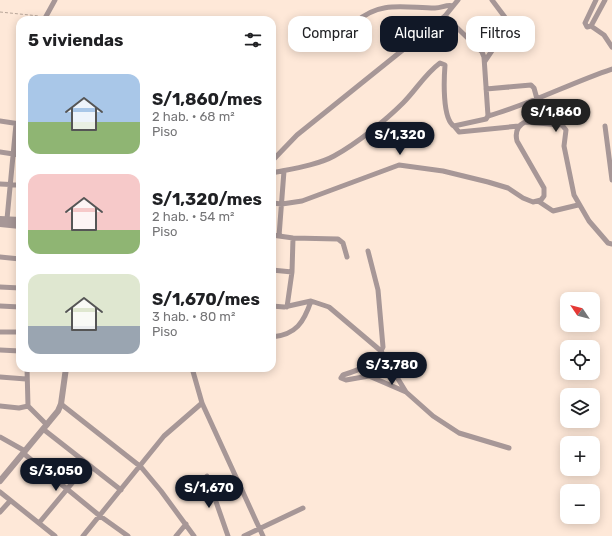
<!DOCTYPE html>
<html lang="es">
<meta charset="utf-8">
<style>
body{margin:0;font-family:Rubik,sans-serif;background:#f6f6f6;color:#202124;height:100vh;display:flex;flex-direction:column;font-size:15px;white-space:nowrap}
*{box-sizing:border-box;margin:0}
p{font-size:13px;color:#757577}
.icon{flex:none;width:22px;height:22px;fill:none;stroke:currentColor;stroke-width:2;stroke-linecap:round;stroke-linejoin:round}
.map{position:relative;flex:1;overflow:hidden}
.panel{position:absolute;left:16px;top:16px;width:260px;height:356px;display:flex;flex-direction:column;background:#fff;border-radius:12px;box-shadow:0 2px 10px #0003}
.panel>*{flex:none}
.hud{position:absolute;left:288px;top:16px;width:264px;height:36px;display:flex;gap:8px}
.needle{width:26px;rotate:305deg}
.controls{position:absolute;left:560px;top:292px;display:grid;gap:8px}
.controls a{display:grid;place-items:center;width:40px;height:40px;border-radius:8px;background:#fff;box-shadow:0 2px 10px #0003;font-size:20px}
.price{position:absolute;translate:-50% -34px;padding:0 9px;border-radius:14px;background:#111827;color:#fff;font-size:13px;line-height:26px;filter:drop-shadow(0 1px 2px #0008)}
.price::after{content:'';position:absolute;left:50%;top:24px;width:12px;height:9px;margin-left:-6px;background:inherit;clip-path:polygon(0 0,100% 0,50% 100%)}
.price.current{background:#222;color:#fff}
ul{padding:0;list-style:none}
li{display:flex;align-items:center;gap:12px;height:100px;padding:0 12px}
li span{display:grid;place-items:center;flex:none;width:112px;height:80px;border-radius:12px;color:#555}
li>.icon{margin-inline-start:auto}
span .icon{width:48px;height:48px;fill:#fffc;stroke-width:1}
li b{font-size:17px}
h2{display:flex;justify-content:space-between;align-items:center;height:48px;padding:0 12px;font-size:17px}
.tag{padding:0 14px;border-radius:12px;background:#fff;box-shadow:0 2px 10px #0003;font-size:14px;line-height:36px}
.tag.current{background:#111827;color:#fff}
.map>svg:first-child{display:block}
</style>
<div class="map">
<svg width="612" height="536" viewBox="0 0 612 536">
<rect width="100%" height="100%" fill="#fee8d8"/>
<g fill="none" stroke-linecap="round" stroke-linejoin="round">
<path stroke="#b7a598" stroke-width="1" stroke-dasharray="3 2" stroke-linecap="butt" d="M0,12L39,16"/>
<path stroke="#a79797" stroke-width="5" d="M596,0L585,23L587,27L591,26L605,0
M44,20L55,0
M356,22C380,0 406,8 435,8C442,8 447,4 453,6
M591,26L604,35L612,47
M485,61L510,24L492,0
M486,89L531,85L534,88L537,99
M488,116C531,104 570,83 612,69
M0,121L20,124
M454,126L459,132L519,126
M605,126L612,180
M0,152L20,155
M272,161L297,135L445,16L458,0
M272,173C291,169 318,165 334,156C356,144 385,121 403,103C416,90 425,74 440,63L445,65C444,78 442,119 454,126L486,119L488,116L484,57L482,52L445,16
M0,184L20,185
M538,201L553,211L578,205
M272,203L282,204L302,201L399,165L443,171L488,182L508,188L523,198L533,202L541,200L544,196V188L517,141C515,133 517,126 525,122L562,125L566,130L564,146L574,195L589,221L608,243L612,244
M7,219L16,124
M272,235L293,238L338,239L343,243L347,257
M279,236L284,171
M368,251L378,290L383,347C376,364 359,370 343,375L341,378L346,380L369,376L406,392
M0,257L20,259
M272,270L292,272
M0,287L20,288
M0,306L20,307
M272,306L284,307L311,301L329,307L381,351L406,392L433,416L459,433L509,448
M287,307L292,272L293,238
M0,332H20
M272,337C296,335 304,322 311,301
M0,350L20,351
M27,368L28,406L47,425
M192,368L202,403L263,536
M0,377L26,379
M61,404L141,467L161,491L194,536
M0,406L19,408L28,406
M43,429L121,490
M0,437L25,451
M23,453L100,516L128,536
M207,476L228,536
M0,492L55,536
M0,512L10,501
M39,523L88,464
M83,536L164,436L202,403
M176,536L186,524
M244,536L303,508"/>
<path stroke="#a79797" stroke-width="6" d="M0,219L20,220
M0,224L20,226
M0,481L58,411L61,404L66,368"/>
</g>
</svg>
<div class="controls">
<a><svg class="needle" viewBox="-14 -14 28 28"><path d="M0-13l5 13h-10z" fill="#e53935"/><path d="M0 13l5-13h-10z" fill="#757577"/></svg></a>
<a><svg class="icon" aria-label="locate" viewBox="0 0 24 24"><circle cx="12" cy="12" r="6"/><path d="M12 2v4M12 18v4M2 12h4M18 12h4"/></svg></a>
<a><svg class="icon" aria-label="layers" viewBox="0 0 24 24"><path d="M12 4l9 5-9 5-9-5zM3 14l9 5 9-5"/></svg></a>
<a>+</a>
<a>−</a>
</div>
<b class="price current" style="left:556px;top:133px">S/1,860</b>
<b class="price" style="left:400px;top:156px">S/1,320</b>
<b class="price" style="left:392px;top:386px">S/3,780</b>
<b class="price" style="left:56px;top:492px">S/3,050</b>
<b class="price" style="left:209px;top:509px">S/1,670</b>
<div class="hud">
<a class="tag">Comprar</a>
<a class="tag current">Alquilar</a>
<a class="tag">Filtros</a>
</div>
<section class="panel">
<h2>5 viviendas<svg class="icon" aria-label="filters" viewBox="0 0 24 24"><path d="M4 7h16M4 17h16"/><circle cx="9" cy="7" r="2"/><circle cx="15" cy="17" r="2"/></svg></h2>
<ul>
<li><span style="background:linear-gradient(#a9c7e8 60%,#8fb573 0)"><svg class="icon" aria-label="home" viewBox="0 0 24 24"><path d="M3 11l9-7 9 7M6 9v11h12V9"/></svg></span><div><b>S/1,860/mes</b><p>2 hab. · 68 m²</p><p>Piso</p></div></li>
<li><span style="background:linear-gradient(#f6c9c9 70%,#8fb573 0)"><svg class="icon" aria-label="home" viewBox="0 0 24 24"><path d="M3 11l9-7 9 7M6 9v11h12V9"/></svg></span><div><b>S/1,320/mes</b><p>2 hab. · 54 m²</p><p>Piso</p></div></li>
<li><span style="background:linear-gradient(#dfe7d0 65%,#9aa5b1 0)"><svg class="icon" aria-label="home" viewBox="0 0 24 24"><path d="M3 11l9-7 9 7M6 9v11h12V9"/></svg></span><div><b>S/1,670/mes</b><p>3 hab. · 80 m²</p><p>Piso</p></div></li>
</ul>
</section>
</div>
